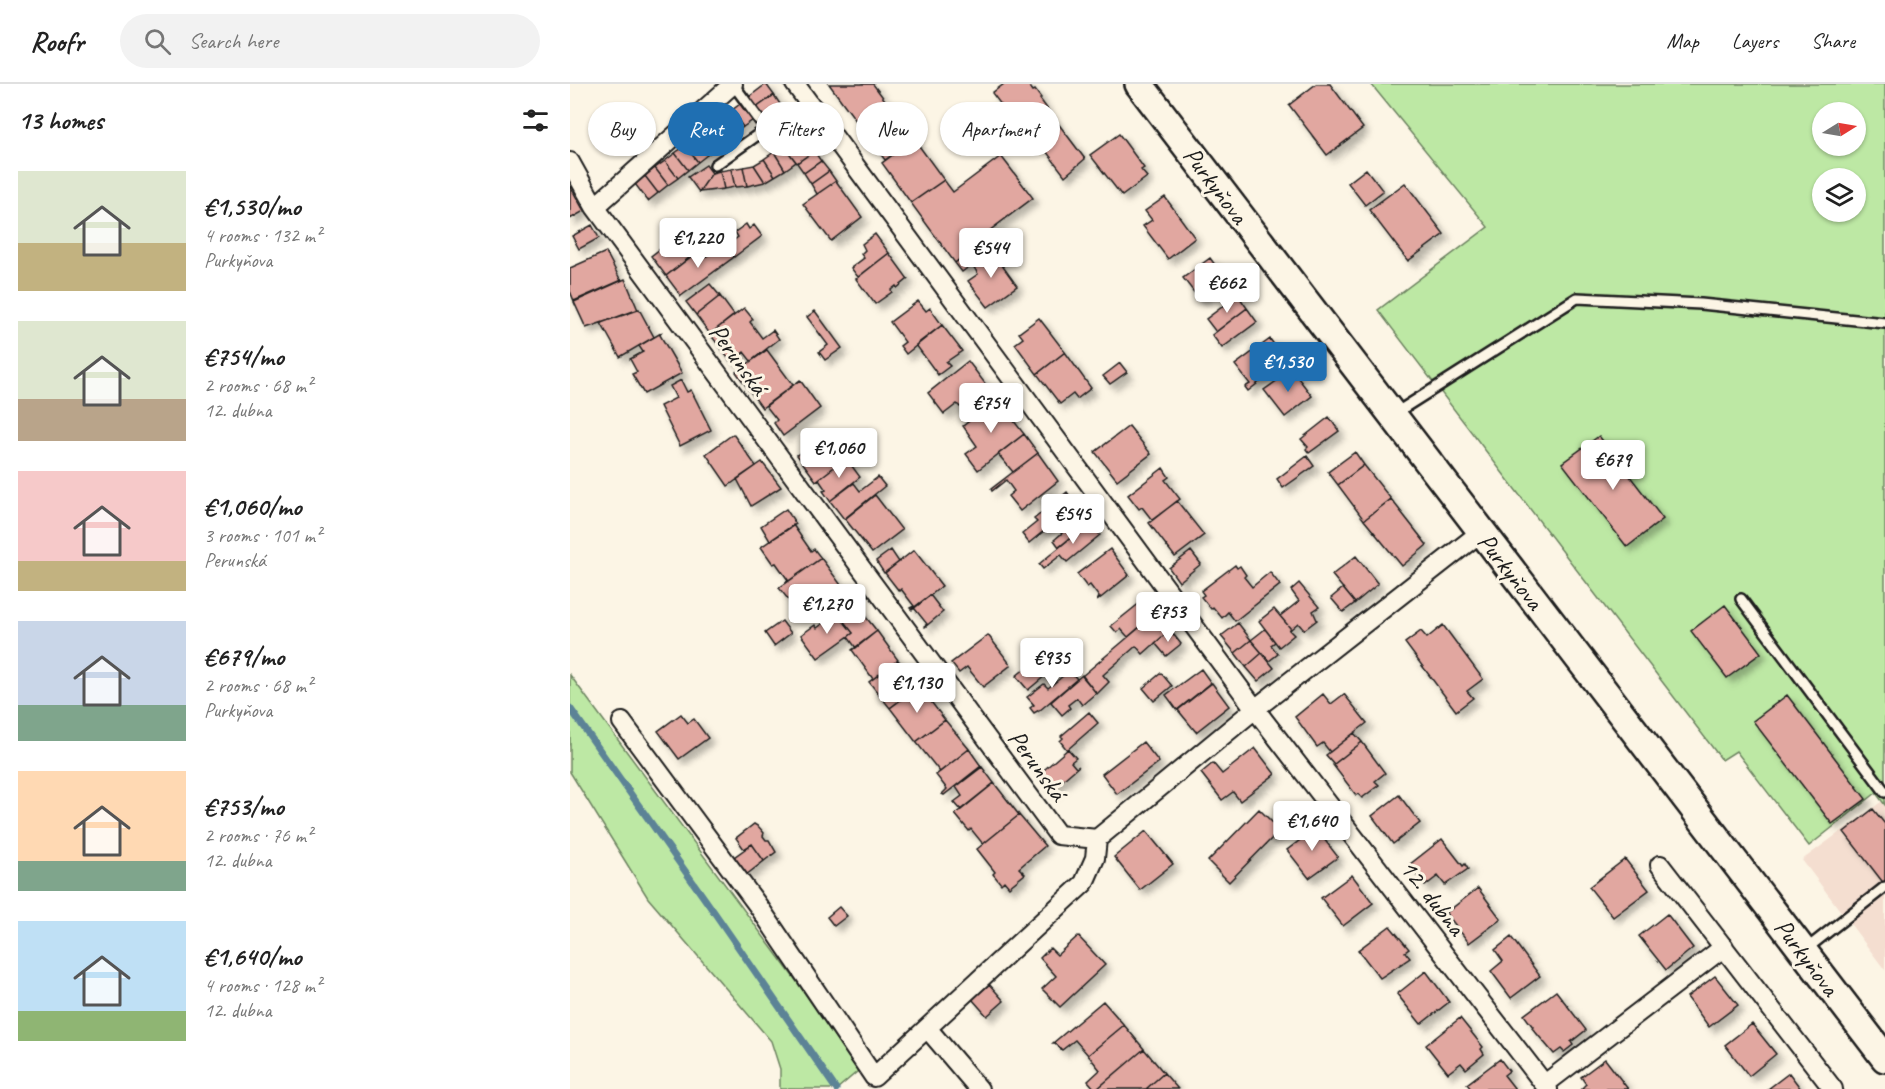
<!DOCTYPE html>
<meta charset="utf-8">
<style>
body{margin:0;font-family:Caveat,sans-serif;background:#f2f2f2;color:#222;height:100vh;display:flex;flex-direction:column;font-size:22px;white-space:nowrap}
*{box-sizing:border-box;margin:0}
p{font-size:20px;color:#767676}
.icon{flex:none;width:33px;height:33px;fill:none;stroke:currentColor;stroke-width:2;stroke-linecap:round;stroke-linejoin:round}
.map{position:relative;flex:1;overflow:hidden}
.sheet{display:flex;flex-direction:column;background:#fff;width:570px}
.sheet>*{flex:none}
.guide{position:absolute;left:18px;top:18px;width:570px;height:54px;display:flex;gap:12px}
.needle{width:39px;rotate:79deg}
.controls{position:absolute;left:1242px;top:18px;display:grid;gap:12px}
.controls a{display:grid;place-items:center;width:54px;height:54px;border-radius:50%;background:#fff;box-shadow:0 2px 4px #0004;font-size:30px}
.price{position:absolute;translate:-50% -51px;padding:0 14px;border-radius:6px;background:#fff;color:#222;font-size:20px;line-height:39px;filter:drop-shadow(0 2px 3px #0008)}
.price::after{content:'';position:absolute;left:50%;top:36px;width:18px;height:14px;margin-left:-9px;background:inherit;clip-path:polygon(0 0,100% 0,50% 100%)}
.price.active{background:#1f6fb2;color:#fff}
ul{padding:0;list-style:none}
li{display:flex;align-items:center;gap:18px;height:150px;padding:0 18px}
li span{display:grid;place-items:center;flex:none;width:168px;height:120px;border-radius:0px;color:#555}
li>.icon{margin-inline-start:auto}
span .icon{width:72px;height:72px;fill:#fffc;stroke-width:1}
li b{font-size:26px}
h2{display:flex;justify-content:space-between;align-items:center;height:72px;padding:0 18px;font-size:26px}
.pill{padding:0 21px;border-radius:27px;background:#fff;box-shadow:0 2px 4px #0004;font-size:21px;line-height:54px}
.pill.active{background:#1f6fb2;color:#fff}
header{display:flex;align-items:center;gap:36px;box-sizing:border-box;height:84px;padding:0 30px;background:#fff;border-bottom:2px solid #e0e0e0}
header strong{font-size:28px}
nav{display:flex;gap:33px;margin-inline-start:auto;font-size:21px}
.search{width:420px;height:54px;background:#f2f2f2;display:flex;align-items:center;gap:15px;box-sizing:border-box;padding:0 21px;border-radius:33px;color:#767676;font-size:22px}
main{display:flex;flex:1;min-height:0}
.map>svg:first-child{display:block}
</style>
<header>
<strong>Roofr</strong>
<div class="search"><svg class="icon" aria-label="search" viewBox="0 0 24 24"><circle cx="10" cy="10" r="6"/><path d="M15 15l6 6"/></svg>Search here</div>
<nav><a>Map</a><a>Layers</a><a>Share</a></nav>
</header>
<main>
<section class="sheet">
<h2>13 homes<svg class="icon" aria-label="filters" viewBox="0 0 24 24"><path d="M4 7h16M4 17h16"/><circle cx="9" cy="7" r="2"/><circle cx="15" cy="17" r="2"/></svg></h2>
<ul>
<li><span style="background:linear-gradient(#dfe7d0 60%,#c2b280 0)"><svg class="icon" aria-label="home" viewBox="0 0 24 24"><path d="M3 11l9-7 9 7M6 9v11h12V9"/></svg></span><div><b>€1,530/mo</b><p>4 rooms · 132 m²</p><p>Purkyňova</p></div></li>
<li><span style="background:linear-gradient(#dfe7d0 65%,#b9a48a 0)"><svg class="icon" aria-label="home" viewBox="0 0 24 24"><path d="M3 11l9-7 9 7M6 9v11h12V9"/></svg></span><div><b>€754/mo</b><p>2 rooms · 68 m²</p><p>12. dubna</p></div></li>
<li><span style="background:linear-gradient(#f6c9c9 75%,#c2b280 0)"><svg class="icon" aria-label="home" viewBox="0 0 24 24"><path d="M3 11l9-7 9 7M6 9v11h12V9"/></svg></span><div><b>€1,060/mo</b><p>3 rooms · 101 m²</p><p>Perunská</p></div></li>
<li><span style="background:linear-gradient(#c9d6e8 70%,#7fa58c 0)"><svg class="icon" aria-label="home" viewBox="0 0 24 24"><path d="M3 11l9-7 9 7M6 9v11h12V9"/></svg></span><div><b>€679/mo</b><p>2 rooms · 68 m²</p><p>Purkyňova</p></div></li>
<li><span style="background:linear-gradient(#ffd9b3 75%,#7fa58c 0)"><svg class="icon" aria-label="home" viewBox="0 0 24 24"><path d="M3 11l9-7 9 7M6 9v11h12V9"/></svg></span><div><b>€753/mo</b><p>2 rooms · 76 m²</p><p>12. dubna</p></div></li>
<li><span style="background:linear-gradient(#bfe0f5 75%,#8fb573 0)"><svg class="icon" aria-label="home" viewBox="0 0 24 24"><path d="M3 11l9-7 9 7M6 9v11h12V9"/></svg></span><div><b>€1,640/mo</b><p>4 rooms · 128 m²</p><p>12. dubna</p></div></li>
</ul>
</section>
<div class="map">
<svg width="1315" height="1005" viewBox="0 0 1315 1005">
<defs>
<filter id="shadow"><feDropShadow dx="5.5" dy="5.5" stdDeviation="3" flood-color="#0004"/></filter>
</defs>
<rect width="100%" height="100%" fill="#fcf5e5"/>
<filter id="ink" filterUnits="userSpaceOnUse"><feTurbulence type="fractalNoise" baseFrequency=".0167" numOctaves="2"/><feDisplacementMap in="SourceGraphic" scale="12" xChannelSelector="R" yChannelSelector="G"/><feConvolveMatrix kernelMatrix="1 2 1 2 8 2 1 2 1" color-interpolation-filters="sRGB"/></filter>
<g filter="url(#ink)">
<path fill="#f4ded0" d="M1315,715V886L1232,776Z"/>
<path fill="#bde8a4" stroke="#6c8260" stroke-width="1.5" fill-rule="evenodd" d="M801,0H1315V721L1306,709L1239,762L1166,667L1152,676L808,226L918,143ZM1252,28H1286V62H1252ZM1252,94H1286V128H1252Z
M0,591L227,898L288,987L267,1005H210V985L201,957L78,814L0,688Z"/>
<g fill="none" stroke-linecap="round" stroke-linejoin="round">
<path stroke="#5c8396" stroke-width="7" d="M0,624L144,828L266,1005"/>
</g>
<path fill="#e1a7a0" stroke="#1c1c1c" stroke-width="1.5" filter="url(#shadow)" d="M196,0L204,11L186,24L179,13Z
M259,0H303L344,55L315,76Z
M434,0H458L463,7L465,6L471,14L470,15L484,34L457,55L422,9Z
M746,0H760L793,44L757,71L719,21Z
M204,11L210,20L193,33L186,24Z
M170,20L183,36L173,43L161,27Z
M210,20L217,30L200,42L193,33Z
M161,27L173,43L165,49L153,33Z
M217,30L224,39L206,51L200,42Z
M153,33L165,49L156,56L144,40Z
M484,34L515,75L495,92L463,50Z
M224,39L231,48L213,61L206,51Z
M144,40L156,56L146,64L134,47Z
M134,47L146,64L137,71L124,55Z
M231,48L237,57L220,70L213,61Z
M549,50L574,84L571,86L577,93L552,112L520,71Z
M124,55L137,71L128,78L115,62Z
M344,55L374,96L341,119L312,79Z
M237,57L244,67L227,79L220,70Z
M115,62L128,78L118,86L105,69Z
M214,62L226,78L215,86L204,68Z
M244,67L251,77L234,89L227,79Z
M204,68L215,86L205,92L194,75Z
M105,69L118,86L108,94L95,77Z
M431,72L463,114L415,150L417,154L385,179L341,119L374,96L383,108Z
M194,75L205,92L195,98L184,81Z
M95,77L108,94L98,101L85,84Z
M251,77L259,87L241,100L234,89Z
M136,81L142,89L129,108L118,93Z
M184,81L195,98L177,102L173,83Z
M173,83L177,102L165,103L161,85Z
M85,84L98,101L88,109L75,92Z
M161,85L165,103L154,105L150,87Z
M796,85L813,107L795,121L778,99Z
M150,87L154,105L129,108L142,89Z
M259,87L266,97L247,110L241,100Z
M75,92L88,109L78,117L65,100Z
M266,97L292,133L261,157L233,120Z
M835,99L874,150L838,177L799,126Z
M0,102L14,127L0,135Z
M595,113L625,154L598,175L573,142L582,136L575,127Z
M176,140L179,145L184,141L192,152L164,173L156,162L168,153L165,148Z
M22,141L29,154L9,165L2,152Z
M305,150L319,169L288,193L281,184L294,174L291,170L295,166L292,160Z
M108,151L123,171L96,192L81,172Z
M414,156L421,166L392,188L385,179Z
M154,159L164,173L111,212L96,192L124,170L130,177Z
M421,166L447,202L418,223L398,197L408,190L402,180Z
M36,168L50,195L52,196L4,217L0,207V184Z
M319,169L338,195L327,204L326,202L321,206L322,208L305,220L286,195Z
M640,174L657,197L630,216L613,194Z
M55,195L68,226L16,244L4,218Z
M140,200L150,212L126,231L116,218Z
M668,211L677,224L646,248L636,235Z
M150,212L164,231L140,250L126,231Z
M348,217L356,227L360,224L372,241L336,270L330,262L335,258L320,238Z
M174,224L183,235L180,238L192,254L203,246L209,255L181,277L174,268L161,278L140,250Z
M677,224L687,238L652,264L642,251Z
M69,225L84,253L50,273L31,239Z
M245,227L272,264L255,276L249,268L258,261L237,233Z
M469,234L495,268L467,290L445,260L453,254L449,249Z
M372,241L392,267L376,278L380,282L368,291L346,261Z
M91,249L90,251L112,289L74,310L62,290L67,288L60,275L73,268L69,262Z
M700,255L716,277L678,307L675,303L680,300L665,281Z
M197,266L223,301L192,324L166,288Z
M495,268L521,304L507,315L503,310L490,320L467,290Z
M398,277L417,302L390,323L387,320L374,330L358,309Z
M550,279L557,288L540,300L533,292Z
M722,286L742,312L715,333L694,306Z
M111,296L117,308L121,306L141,346L110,362L90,322L106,314L100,302Z
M230,296L250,324L213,352L204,339L207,336L196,322Z
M427,315L454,350L408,386L396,370L407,362L393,342Z
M759,333L769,347L739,369L736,365L738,363L731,355Z
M559,342L581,370L547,396L525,368Z
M258,349L276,374L246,397L227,371Z
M163,350L186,382L158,402L136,370Z
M454,350L468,369L443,388L428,370Z
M1029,352L1093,435L1057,463L992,379Z
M785,368L794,381L768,401L758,388Z
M468,369L488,397L450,427L438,412L444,407L436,396L422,407L421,405Z
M737,372L744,382L713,404L707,395Z
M276,374L290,393L260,417L253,407L256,406L249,396L246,397Z
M192,378L211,403L181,422L167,395Z
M794,381L821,415L794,436L768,401Z
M593,384L599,393L595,396L610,415L582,436L572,423L569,425L558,411Z
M308,393L315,402L274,435L260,417L284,399L290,407Z
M497,408L506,421L459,459L452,450L467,438L464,435Z
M305,411L332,446L302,469L275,435Z
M821,415L857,461L832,482L794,436Z
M607,417L634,451L605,473L579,439Z
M216,425L226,440L200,457L191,442Z
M510,425L520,438L489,463L484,456L492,449L488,443Z
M520,438L530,451L497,478L491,471L473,485L469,480Z
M223,441L241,467L244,465L251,474L215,500L218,496L206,479L203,480L191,463Z
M540,465L559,491L527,517L529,513L520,501L517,503L507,490Z
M321,466L329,478L314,489L306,477Z
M344,466L372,502L342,526L340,524L344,522L331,505L329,507L315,489Z
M621,467L631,480L609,498L599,484Z
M786,472L808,500L785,519L762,491Z
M251,474L271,501L230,530L209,504Z
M665,481L667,484L670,482L676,491L674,493L682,503L700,488L710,501L665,537L658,528L652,534L643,523L641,525L631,513L634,511L631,507Z
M729,499L749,523L743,527L747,536L734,546L728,539L721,545L710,532L729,517L721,506Z
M773,504L785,519L773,528L761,514Z
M360,511L373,528L355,543L354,542L357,540L345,525H342Z
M576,514L587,528L558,553L551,545L547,549L541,542Z
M283,517L307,547L286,564L278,553L283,549L267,529Z
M1155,521L1191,569L1157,594L1121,547Z
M704,525L721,545L719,546L724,551L709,563L689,537Z
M588,528L601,545L573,570L566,562L533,591L539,598L527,610L512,592Z
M267,529L283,549L248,574L231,551L245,541L247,544Z
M212,537L221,549L204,562L195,549Z
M668,539L681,556L665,569L651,552Z
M873,541L913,595L897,607L903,614L886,627L835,559L851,547L857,554Z
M695,545L705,558L701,561L708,570L699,577L681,556Z
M600,546L611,560L596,572L585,559Z
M307,547L328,576L303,595L282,566Z
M418,551L441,581L413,603L397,583L389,589L381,579Z
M681,556L692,569L676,583L665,569Z
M477,567L488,581L458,606L446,592Z
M692,569L704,584L688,597L676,583Z
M328,576L349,602L320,624L299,598Z
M492,578L507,595L469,627V626L464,629L460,624L464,621L457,613L474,600L478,604L493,592L486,583Z
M631,585L641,599L607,626L596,611Z
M591,589L602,602L584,617L573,604Z
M512,591L526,609L512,621L507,614L498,621L500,624L492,631L481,618Z
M642,599L659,622L626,648L608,626Z
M349,602L375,636L346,658L320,624Z
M753,610L761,620L774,610L797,639L760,668L753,659L747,663L725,633Z
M1217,611L1296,715L1262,740L1183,637Z
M519,628L528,639L497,666L490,657L493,654L491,652Z
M111,630L118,639L124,635L138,654L109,675L88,647Z
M375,636L399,665L370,688L346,658Z
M784,649L792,658L764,680L756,671Z
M573,658L589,678L547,710L532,690Z
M792,658L815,689L805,697L809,701L792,714L788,710L786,711L763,681Z
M685,664L705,690L670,717L663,708L652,716L631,689L643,679L652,690Z
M399,665L411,682L374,711L372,710L377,705L366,691Z
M498,665L506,674L501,678L506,684L509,682L480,707L468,691Z
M412,683L424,699L391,726L384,718L392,712L386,703Z
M424,699L449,731L413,760L401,745L399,747L385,730Z
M829,711L850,739L823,760L802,732Z
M689,725L710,746L659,798L638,777Z
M1303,725L1315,740V801L1274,748Z
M449,731L475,762L449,784L455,790L439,803L434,797L431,800L423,790L425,788L407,765Z
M184,740L189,743L194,749L193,752L196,756H199L206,768L194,777L182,760L174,765L166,754Z
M744,742L768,773L739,794L717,766L730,756L729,754Z
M576,747L603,780L570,806L544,773Z
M872,755L893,782L895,780L898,785L875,801L868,792L855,802L839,781Z
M182,760L194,777L176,791L164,773Z
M1055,775L1079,806L1043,833L1019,803Z
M782,791L803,819L773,842L751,814Z
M908,804L931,835L899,859L876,829Z
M269,823L277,832L264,842L257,833Z
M1097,830L1123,864L1096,886L1069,852Z
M820,842L839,865L835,868L840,874L810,894L788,866Z
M508,852L535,881L490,923L472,905L486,892L470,874L480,864L487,871Z
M941,853L970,892L941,914L921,887L933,877L925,866Z
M856,887L879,918L851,940L827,910Z
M1145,892L1168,921L1139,943L1117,913Z
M419,900L434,917L417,932L402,915Z
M986,907L1016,946L1001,958L1003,961L994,968L991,965L984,970L962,944L963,943L954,931Z
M533,917L554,941L518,971L505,956L492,966L485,959H483Z
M890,934L913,963L911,965L914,970L896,985L891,979L878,989L856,961Z
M1182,940L1206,970L1179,992L1155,961Z
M554,941L574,965L527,1005H525L518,997L530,986L518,971Z
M574,965L594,989L576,1005H527Z
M930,975L939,987L934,991L945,1005H901L897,1000Z
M1035,975L1058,1005H1011L1016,1000L1011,993Z
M594,989L608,1005H576Z
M1219,989L1231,1005H1198Z"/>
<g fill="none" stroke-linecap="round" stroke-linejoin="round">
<g stroke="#1c1c1c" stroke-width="14">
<path id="lane" d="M145,81L196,45L163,0
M824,330L1007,214L1131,220L1315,239
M1171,515L1315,708
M1235,866L1315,803"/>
</g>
<g stroke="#1c1c1c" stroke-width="22">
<path id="street" d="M225,0L685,625L978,1005
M0,78L25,123L488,751L527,755L525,774L514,799L304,993L189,823L52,638
M25,123L163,0
M527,755L685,625L911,448
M1090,781L1263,1005
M357,944L409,1005
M975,1000L1154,863"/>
</g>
<g stroke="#1c1c1c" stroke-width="32">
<path id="secondary" d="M569,0L1315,974"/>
</g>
<use href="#lane" stroke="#fcf5e5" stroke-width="9"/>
<use href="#street" stroke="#fcf5e5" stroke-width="18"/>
<use href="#secondary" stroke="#fcf5e5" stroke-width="27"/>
</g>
</g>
<g text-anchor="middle" stroke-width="6" stroke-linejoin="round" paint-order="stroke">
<g font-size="26" fill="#1c1c1c" stroke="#fcf5e5">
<text transform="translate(646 101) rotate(53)" y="9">Purkyňova</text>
<text transform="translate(169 275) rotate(54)" y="9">Perunská</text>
<text transform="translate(941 487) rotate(52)" y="9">Purkyňova</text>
<text transform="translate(468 681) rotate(54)" y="9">Perunská</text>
<text transform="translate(863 813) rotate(52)" y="9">12. dubna</text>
<text transform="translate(1237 873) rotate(53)" y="9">Purkyňova</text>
</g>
</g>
</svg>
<div class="controls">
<a><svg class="needle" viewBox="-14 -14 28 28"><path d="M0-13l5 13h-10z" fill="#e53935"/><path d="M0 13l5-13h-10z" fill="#767676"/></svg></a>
<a><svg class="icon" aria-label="layers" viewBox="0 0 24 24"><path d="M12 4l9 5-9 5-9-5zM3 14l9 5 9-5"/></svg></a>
</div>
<b class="price" style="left:128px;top:185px">€1,220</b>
<b class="price" style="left:421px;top:195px">€544</b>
<b class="price" style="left:657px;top:230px">€662</b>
<b class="price active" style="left:718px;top:309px">€1,530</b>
<b class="price" style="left:421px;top:350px">€754</b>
<b class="price" style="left:269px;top:395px">€1,060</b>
<b class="price" style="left:1043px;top:407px">€679</b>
<b class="price" style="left:503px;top:461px">€545</b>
<b class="price" style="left:257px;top:551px">€1,270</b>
<b class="price" style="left:598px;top:559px">€753</b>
<b class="price" style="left:482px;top:605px">€935</b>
<b class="price" style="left:347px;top:630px">€1,130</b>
<b class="price" style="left:742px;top:768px">€1,640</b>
<div class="guide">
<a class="pill">Buy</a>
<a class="pill active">Rent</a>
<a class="pill">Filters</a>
<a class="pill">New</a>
<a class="pill">Apartment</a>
</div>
</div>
</main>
